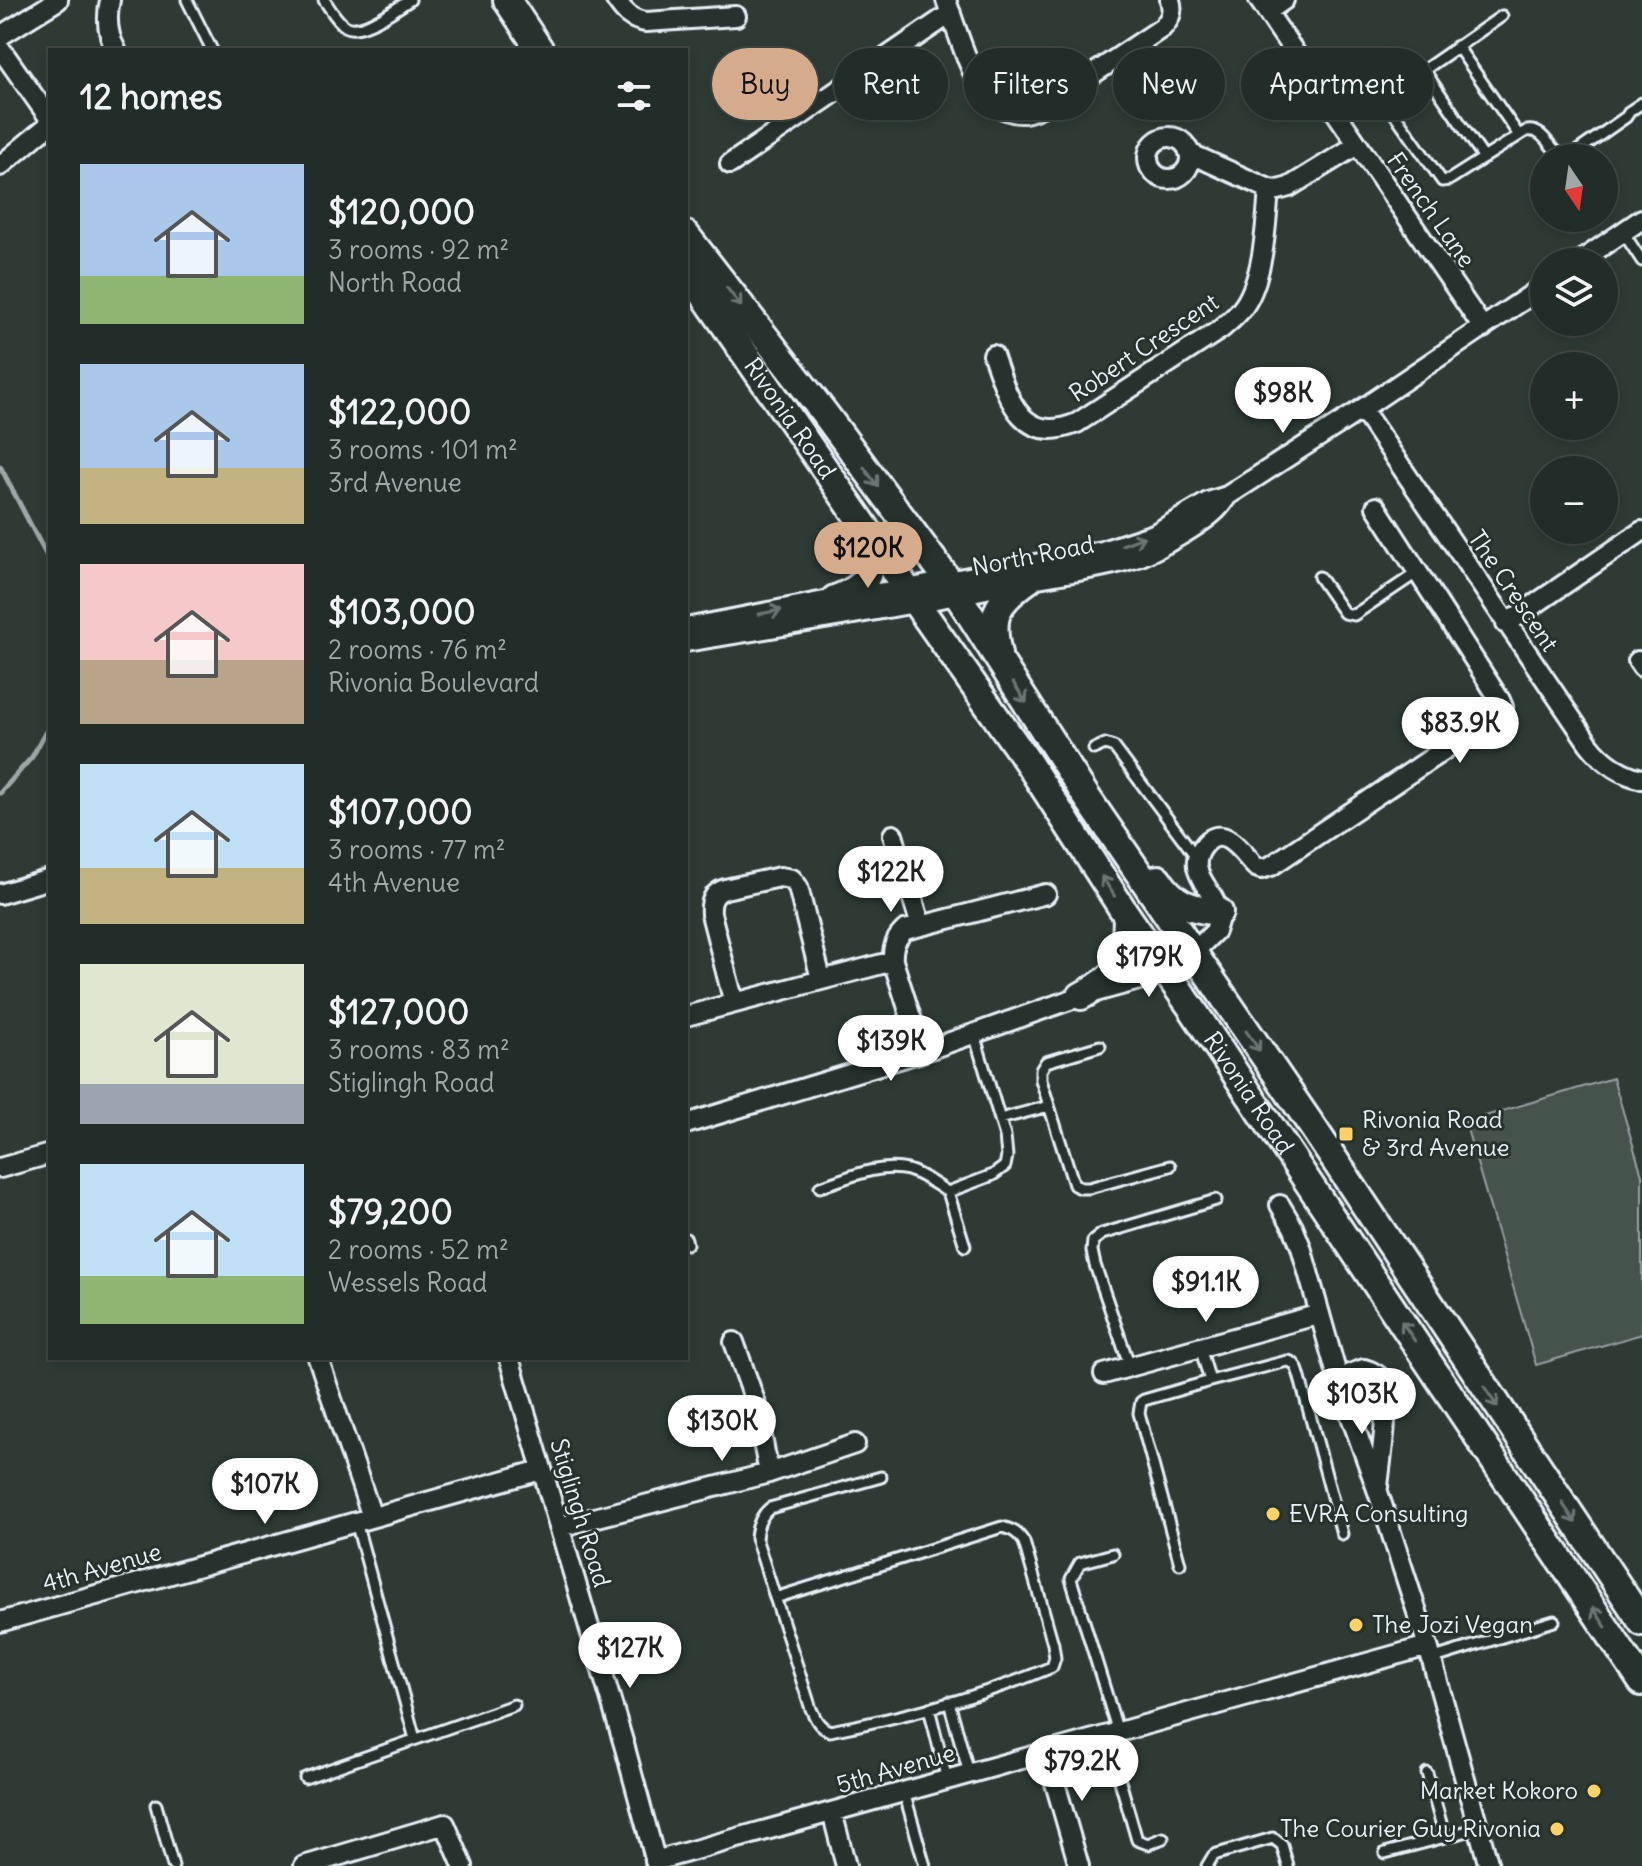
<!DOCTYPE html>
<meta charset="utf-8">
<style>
body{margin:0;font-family:Delius,sans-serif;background:#2e3834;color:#f1f3f6;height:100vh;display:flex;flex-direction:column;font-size:30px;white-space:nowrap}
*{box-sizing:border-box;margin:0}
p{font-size:26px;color:#a2a7a8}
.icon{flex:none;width:44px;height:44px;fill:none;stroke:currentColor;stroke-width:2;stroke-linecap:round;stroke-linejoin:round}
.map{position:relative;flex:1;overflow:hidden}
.details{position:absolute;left:48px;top:48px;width:640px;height:1312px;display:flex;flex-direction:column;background:#222c28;border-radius:0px;box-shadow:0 4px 12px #0003,0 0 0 2px #3f4845}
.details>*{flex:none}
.banner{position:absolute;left:712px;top:48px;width:760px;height:72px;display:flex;gap:16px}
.needle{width:52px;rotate:167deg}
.controls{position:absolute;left:1530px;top:144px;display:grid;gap:16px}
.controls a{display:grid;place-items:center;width:88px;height:88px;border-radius:50%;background:#222c28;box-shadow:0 4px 12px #0003,0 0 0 2px #3f4845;font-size:40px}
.price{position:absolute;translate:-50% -68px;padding:0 18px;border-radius:28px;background:#fff;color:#222;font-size:26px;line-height:52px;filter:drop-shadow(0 2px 4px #0008)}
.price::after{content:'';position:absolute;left:50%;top:48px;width:24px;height:18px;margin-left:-12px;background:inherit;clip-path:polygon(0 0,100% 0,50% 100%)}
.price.on{background:#d6ab8b;color:#111}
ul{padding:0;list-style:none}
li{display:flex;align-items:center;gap:24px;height:200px;padding:0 32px}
li span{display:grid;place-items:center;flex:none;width:224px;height:160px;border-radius:0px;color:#555}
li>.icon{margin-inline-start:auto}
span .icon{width:96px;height:96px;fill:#fffc;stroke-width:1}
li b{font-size:34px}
h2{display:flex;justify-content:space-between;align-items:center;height:96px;padding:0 32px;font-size:34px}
.chip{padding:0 28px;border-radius:36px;background:#222c28;box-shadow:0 4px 12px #0003,0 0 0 2px #3f4845;font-size:28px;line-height:72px}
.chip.on{background:#d6ab8b;color:#111}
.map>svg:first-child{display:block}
</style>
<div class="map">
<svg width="1642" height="1866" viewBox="0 0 1642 1866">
<rect width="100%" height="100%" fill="#2e3b35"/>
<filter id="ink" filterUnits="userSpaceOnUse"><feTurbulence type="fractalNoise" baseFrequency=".0125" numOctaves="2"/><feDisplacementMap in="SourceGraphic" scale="16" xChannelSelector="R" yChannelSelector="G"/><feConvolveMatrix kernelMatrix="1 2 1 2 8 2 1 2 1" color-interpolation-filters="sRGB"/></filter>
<g filter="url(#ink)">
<path fill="#45524e" stroke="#96a2a3" stroke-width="2" d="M1613,1078L1642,1175V1334L1536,1365L1465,1122Z"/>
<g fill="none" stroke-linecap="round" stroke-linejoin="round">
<path stroke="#9da8a9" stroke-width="5" d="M0,466L50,562
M0,793L32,757L50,724"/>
<g stroke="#e8f1f8" stroke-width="15">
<path id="service" d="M187,0L212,50
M324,0C330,8 336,20 345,26C360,36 395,9 410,0
M1457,46L1518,134
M1424,70L1484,158
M1382,91L1389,106L1442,181L1449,180L1526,131C1542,128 1547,144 1558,153L1570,154L1576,152L1626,117L1630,111L1642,103
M1336,115L1360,99L1382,91L1424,70L1502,16
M1623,232L1642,261
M1319,577L1344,613L1354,615L1418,572
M1094,749L1105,744L1114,747L1197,858
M1100,1046L1046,1062L1041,1070V1080L1074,1185L1081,1188H1089L1170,1166
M1000,1119L1049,1106
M820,1187C847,1178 879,1163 908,1170C922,1174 936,1185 948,1192L993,1175L1005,1166L1007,1156L1005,1136L974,1034
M948,1192L965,1246
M686,1239L687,1244
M1130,1367L1095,1265L1092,1251L1093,1241L1102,1234L1216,1200
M1210,1381L1287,1361C1296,1361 1298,1371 1300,1378L1342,1534
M356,1522L415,1739
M1113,1554L1080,1563L1071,1579L1118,1732
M1180,1564L1139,1413L1141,1402L1144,1400L1210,1381L1200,1347
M775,1598L1002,1527C1014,1530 1018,1533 1024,1542L1053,1644L1055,1658L1052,1667C983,1696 904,1717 830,1731C819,1727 816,1720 811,1709L756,1538C757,1526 760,1516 770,1508L881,1477
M1431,1659L1554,1621
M949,1702L969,1773
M929,1708L947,1780
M1107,1736L1137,1840L1148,1844L1163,1838
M1427,1773L1445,1837
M305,1778L514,1705
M904,1792L925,1866
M156,1805L173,1866
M1385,1853L1479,1828
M1207,1866L1213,1856L1217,1854L1273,1838L1282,1845L1288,1866"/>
</g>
<g stroke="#e8f1f8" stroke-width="24">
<path id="minor" d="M110,0C106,18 107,34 116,50
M616,0C624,12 631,20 646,22L736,16
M946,0C955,25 972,81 989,99C998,108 1012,114 1024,113C1032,112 1040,108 1048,104L1162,28C1170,20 1174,12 1170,0
M1259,0L1483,328
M1267,12L1284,0
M0,36L58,0
M0,48L50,119
M1148 158a21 21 0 1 1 42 0a21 21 0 1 1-42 0Z
M1189,153L1269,189L1278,190L1289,187L1357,145
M730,164L951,13
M0,166L50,124
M1579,262L1642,219
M993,355C1008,398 1021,446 1077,423L1221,329C1229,322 1238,315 1244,306C1264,277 1266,224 1269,189
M1362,409L1589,744C1603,762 1619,774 1642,779
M1506,624L1642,531
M686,628L835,599L907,589L1102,551L1154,534L1208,502L1227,496L1362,409L1544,286
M686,642C800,623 915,605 1028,580C1066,572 1105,569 1141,556C1160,548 1199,526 1214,512C1219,508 1222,503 1226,498
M1638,661L1642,667
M893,835L921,926
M0,894L50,879
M734,1003L711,914C710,902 713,893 725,889L780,877L792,879L798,887L821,979
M686,1016L893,961
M922,1052L893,961C892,948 895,939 905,930L1046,894
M686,1124L922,1052L1081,996L1168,972L1193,953L1215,931C1217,925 1220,918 1219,912C1214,888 1181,870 1206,843C1226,823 1244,856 1256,867L1261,869L1271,866L1499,713L1503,707L1500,700L1376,507
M0,1168L50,1154
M1280,1205L1293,1227L1301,1247L1341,1389L1378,1492L1428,1646L1489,1866
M734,1342L755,1401L769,1473
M318,1358L372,1517
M509,1358L625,1748L657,1866
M1104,1374L1320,1314
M1341,1389L1350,1374L1364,1369C1372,1371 1381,1376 1384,1384C1390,1402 1380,1465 1378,1487
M559,1527L769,1473L855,1444
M0,1622L541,1470
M1046,1752L1079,1866
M832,1812L846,1866
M655,1861L1428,1646
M304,1866L445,1824L463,1866"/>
</g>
<g stroke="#e8f1f8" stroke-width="32">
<g id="primary">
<path d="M507,0L540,50"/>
<path d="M686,235L825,414L948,580L1086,796L1314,1129L1642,1622"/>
<path id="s1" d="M686,269L861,521L916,603L1027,761L1127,916L1191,1007L1642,1682"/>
<path d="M835,599C874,584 872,573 864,534"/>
<path d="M998,654C989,615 996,603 1028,580"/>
<path d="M1158,879C1174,904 1190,909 1219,912"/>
<path d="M1081,996C1123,973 1126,964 1127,916"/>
</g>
</g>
<use href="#service" stroke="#26332d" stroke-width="9"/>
<use href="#minor" stroke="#26332d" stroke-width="18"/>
<use href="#primary" stroke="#26332d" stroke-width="26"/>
</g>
<defs><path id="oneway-shaft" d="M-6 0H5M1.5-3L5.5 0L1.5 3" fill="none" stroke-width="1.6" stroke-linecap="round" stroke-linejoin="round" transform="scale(2)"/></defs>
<g stroke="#6a7674">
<use href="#oneway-shaft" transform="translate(734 297) rotate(52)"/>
<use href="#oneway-shaft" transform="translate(871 477) rotate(54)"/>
<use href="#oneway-shaft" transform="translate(1133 541) rotate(-20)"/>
<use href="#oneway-shaft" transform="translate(770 612) rotate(-11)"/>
<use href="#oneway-shaft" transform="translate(1020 693) rotate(57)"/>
<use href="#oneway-shaft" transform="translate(1108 886) rotate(-123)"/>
<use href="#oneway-shaft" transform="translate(1253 1041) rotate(55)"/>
<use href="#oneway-shaft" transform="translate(1408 1331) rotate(-124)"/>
<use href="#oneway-shaft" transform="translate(1491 1397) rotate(57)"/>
<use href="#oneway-shaft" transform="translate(1569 1513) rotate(56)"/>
<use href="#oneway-shaft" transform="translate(1599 1617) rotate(-124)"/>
</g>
</g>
<g fill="#ffd166" stroke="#26332d" stroke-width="3">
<rect x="1338" y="1126" width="16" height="16" rx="4"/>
<circle cx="1273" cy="1514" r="8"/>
<circle cx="1356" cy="1625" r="8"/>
<circle cx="1594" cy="1791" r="8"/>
<circle cx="1557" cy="1829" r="8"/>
</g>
<g text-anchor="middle" stroke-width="6" stroke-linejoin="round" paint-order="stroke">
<g font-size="24" fill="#e8f1f8" stroke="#26332d">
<text transform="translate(1431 210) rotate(55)" y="8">French Lane</text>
<text transform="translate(1144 348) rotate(-34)" y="8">Robert Crescent</text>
<text dy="8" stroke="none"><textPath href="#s1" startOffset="182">Rivonia Road</textPath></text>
<text transform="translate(1033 556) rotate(-11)" y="8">North Road</text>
<text transform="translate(1513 591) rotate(56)" y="8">The Crescent</text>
<text dy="8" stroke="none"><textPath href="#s1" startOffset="998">Rivonia Road</textPath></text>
<text transform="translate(580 1513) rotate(73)" y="8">Stiglingh Road</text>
<text transform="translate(102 1568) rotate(-16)" y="8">4th Avenue</text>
<text transform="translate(896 1769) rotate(-16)" y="8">5th Avenue</text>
</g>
<g font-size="24" fill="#e8f1f8" stroke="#26332d" text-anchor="start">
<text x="1362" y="1128">Rivonia Road<tspan x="1362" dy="28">&amp; 3rd Avenue</tspan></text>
<text x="1289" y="1522">EVRA Consulting</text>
<text x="1372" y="1633">The Jozi Vegan</text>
<text x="1578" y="1799" text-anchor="end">Market Kokoro</text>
<text x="1541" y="1837" text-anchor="end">The Courier Guy Rivonia</text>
</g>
</g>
</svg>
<div class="controls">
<a><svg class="needle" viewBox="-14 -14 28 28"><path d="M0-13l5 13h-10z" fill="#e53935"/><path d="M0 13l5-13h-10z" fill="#a2a7a8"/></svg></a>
<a><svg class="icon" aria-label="layers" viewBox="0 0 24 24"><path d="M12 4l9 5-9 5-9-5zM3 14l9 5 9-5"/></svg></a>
<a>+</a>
<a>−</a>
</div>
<b class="price" style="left:1283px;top:435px">$98K</b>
<b class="price on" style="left:868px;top:590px">$120K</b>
<b class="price" style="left:1460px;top:765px">$83.9K</b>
<b class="price" style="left:891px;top:914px">$122K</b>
<b class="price" style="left:1149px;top:999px">$179K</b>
<b class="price" style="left:891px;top:1083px">$139K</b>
<b class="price" style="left:1206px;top:1324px">$91.1K</b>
<b class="price" style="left:1362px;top:1436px">$103K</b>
<b class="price" style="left:722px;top:1463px">$130K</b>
<b class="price" style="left:265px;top:1526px">$107K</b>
<b class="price" style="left:630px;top:1690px">$127K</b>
<b class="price" style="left:1082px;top:1803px">$79.2K</b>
<div class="banner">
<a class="chip on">Buy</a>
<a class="chip">Rent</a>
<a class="chip">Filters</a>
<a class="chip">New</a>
<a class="chip">Apartment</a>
</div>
<section class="details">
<h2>12 homes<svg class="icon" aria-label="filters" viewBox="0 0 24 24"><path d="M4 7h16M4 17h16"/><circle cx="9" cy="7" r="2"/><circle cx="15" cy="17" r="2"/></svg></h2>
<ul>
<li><span style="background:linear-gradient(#a9c7e8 70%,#8fb573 0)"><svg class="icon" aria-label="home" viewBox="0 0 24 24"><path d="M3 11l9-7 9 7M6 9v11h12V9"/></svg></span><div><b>$120,000</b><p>3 rooms · 92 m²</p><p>North Road</p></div></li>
<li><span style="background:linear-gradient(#a9c7e8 65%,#c2b280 0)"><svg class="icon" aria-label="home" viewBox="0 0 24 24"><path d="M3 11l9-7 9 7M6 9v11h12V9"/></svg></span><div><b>$122,000</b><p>3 rooms · 101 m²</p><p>3rd Avenue</p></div></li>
<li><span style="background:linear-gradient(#f6c9c9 60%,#b9a48a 0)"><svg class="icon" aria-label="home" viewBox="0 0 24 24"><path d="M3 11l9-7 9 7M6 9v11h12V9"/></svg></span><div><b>$103,000</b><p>2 rooms · 76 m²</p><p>Rivonia Boulevard</p></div></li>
<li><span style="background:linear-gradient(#bfe0f5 65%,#c2b280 0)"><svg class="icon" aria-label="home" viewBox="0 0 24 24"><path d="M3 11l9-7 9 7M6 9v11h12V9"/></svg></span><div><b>$107,000</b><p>3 rooms · 77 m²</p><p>4th Avenue</p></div></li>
<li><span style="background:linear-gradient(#dfe7d0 75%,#9aa5b1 0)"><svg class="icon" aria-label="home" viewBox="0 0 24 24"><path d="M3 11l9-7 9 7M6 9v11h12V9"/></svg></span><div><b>$127,000</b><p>3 rooms · 83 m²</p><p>Stiglingh Road</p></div></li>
<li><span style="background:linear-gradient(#bfe0f5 70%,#8fb573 0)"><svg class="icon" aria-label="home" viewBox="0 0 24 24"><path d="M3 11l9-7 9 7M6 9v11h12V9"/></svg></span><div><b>$79,200</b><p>2 rooms · 52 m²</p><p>Wessels Road</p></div></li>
</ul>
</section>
</div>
